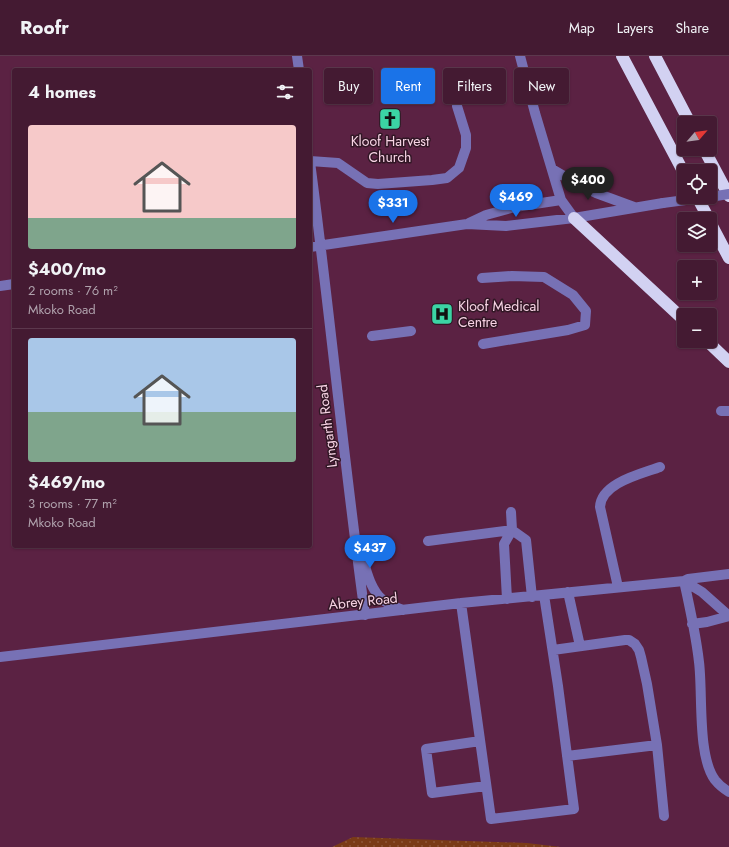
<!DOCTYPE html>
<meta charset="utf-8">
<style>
body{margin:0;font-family:Jost,sans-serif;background:#4b233a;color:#f1f3f6;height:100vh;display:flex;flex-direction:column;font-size:15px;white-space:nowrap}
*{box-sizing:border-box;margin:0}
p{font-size:13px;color:#afa1ac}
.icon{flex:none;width:22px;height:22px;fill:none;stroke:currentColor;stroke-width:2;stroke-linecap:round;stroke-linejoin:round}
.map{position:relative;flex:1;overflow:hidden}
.side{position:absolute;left:12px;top:12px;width:300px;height:480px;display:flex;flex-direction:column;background:#441a32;border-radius:4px;box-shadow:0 1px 3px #0004,0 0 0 1px #5c384d}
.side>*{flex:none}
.top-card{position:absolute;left:324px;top:12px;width:345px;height:36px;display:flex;gap:8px}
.needle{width:26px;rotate:62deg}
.tools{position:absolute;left:677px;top:60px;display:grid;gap:8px}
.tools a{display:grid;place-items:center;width:40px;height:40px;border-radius:4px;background:#441a32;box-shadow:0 1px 3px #0004,0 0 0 1px #5c384d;font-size:20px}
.price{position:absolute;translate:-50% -34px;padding:0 9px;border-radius:14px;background:#1a73e8;color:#fff;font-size:13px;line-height:26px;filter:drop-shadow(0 1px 2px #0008)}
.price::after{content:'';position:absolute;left:50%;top:24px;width:12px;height:9px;margin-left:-6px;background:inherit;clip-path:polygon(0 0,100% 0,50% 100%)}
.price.on{background:#222;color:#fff}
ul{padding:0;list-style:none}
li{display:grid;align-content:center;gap:8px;height:212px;padding:0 16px}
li+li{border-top:1px solid #5c384d}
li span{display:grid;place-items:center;height:124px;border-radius:4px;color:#555}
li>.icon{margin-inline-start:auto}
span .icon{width:72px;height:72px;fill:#fffc;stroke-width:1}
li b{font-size:17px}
h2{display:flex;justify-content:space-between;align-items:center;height:48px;padding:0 16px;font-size:17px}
.pill{padding:0 14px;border-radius:4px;background:#441a32;box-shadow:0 1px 3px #0004,0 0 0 1px #5c384d;font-size:14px;line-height:36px}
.pill.on{background:#1a73e8;color:#fff}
header{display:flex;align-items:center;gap:24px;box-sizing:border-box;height:56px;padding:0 20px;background:#441a32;border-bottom:1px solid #5c384d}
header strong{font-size:19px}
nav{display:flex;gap:22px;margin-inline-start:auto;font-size:14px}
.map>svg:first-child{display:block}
</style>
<header>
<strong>Roofr</strong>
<nav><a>Map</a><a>Layers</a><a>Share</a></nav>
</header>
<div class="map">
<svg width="729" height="791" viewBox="0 0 729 791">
<defs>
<pattern id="grass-dots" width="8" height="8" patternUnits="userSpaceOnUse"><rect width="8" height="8" fill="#7a3b17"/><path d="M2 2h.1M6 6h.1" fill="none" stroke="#8e5639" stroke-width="1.8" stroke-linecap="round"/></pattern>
</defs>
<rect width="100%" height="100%" fill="#5b2243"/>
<path fill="url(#grass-dots)" d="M353,781L527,787L561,791H332Z"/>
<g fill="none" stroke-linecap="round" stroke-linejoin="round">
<path stroke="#7771b5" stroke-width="10" d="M297,0L299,14
M520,0L535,57L561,144L574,162
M310,105L338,107L367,127L378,128L432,124L447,122L459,112L466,92V79L457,50
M310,106C330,257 344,408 365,559
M552,113L581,130L596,137L634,151
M469,167L486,159L515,151L561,144
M310,191L467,168L506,170L574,162L663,147
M482,222L512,220L544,221L573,239L586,255L585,269L568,274L483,288
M0,230L14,228
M372,280L411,275
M721,355H729
M428,485L512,474L526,484L532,541
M362,500C366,514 371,535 383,544C389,549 396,551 403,554
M684,525C690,552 696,579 699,606C703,637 697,700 715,724C719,729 724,733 729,736
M684,525L702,536L729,560
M618,531L600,451C601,427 641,418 660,411
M568,536L580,590
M507,543L504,488L512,474L511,456
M461,547L491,763L574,753L558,630L544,539
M692,568L707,566L729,560
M553,594L625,584H629L635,588L639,594L641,601L647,628L657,689L664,760
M0,601L461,547L684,525L688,523L729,518
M480,685L426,693L432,737L486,730
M567,700L657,689"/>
<path stroke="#d2d1f2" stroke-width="12" d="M622,0L684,117
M655,0L690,67
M704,93L729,140
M697,141L709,163
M574,162L684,264
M710,166L729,202
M707,285L729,306"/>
<path stroke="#7771b5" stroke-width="10" d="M710,141L729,138
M663,147L708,141"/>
</g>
<defs>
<g id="church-square" transform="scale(1.15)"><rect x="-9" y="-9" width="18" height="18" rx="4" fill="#3bd4a4" stroke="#311725"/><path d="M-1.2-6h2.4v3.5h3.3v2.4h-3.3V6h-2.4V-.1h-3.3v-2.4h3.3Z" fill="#111"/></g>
<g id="hospital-square" transform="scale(1.15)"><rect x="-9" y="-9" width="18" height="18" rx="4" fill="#3bd4a4" stroke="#311725"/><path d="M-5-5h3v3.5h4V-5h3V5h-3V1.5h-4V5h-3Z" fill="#111"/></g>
</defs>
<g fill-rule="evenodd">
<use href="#church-square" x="390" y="63"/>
<use href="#hospital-square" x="442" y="258"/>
</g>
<g text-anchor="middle" stroke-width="3" stroke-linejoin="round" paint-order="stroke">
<g font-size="14" fill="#f8d4e5" stroke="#311725">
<text x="390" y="90">Kloof Harvest<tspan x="390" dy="16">Church</tspan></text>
<text x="458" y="255" text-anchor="start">Kloof Medical<tspan x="458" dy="16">Centre</tspan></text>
</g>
<g font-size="14" fill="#f8d4e5" stroke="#311725">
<text transform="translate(327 370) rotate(-97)" y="5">Lyngarth Road</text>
<text transform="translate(363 545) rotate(-6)" y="5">Abrey Road</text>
</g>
</g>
</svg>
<div class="tools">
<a><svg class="needle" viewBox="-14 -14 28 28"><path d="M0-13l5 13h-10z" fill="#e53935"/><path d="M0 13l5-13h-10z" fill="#afa1ac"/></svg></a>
<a><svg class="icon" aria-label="locate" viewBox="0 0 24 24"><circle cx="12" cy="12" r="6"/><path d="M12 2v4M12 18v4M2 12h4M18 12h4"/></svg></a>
<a><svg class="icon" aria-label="layers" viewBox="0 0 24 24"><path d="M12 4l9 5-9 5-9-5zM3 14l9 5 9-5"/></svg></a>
<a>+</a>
<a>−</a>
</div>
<b class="price on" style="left:588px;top:145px">$400</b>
<b class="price" style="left:516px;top:162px">$469</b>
<b class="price" style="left:393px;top:168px">$331</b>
<b class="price" style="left:370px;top:513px">$437</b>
<div class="top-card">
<a class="pill">Buy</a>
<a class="pill on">Rent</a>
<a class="pill">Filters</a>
<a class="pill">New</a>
</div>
<section class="side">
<h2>4 homes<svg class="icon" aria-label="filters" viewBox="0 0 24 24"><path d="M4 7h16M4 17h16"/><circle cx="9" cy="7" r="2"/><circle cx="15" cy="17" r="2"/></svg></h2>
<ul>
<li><span style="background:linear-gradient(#f6c9c9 75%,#7fa58c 0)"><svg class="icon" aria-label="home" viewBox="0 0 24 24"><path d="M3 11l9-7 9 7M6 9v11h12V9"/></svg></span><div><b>$400/mo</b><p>2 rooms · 76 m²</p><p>Mkoko Road</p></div></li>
<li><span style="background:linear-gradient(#a9c7e8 60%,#7fa58c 0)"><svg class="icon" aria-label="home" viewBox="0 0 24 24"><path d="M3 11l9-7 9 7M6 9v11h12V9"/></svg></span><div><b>$469/mo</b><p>3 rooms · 77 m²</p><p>Mkoko Road</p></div></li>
</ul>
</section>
</div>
